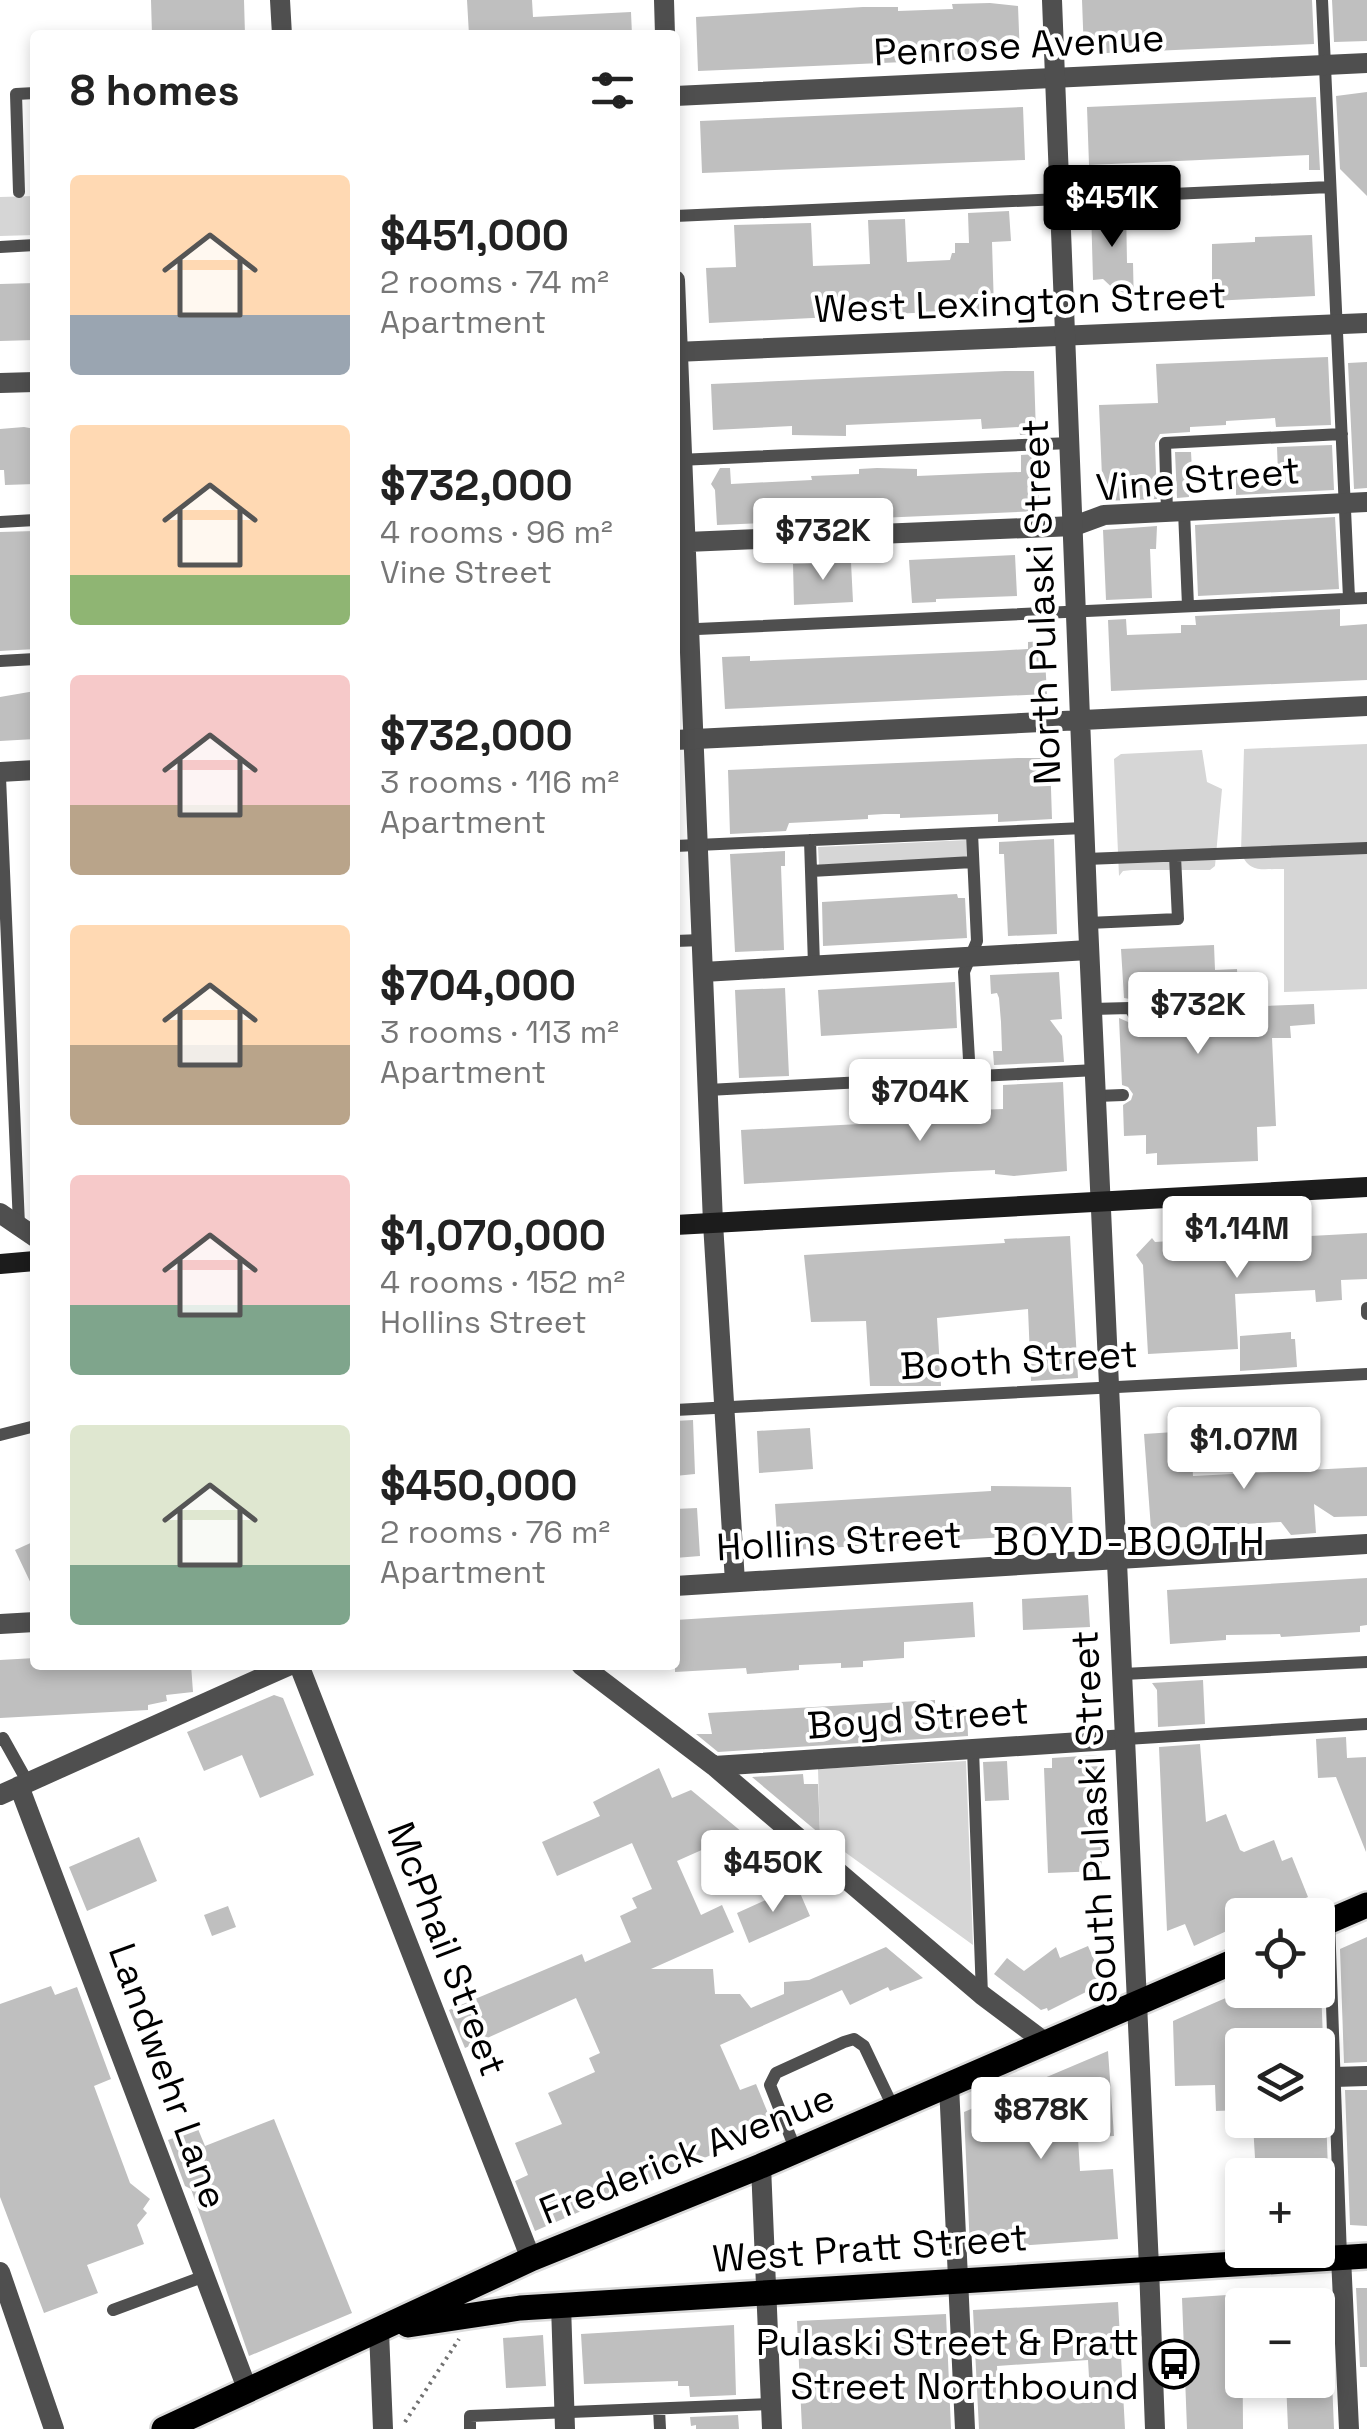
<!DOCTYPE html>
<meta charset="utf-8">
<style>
body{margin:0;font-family:"Space Grotesk",sans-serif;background:#f6f6f6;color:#222;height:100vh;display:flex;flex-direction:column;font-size:38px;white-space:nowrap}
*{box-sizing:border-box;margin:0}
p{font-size:32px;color:#767676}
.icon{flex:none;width:55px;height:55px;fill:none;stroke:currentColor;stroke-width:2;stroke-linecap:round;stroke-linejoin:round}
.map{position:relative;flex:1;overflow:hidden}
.details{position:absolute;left:30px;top:30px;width:650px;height:1640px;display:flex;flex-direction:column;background:#fff;border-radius:10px;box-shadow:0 5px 15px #0003}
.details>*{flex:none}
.tools{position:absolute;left:1225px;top:1898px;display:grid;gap:20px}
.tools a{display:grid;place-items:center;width:110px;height:110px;border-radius:10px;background:#fff;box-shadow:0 5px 15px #0003;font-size:50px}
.price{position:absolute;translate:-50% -85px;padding:0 22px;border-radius:10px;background:#fff;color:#222;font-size:32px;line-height:65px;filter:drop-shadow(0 2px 5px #0008)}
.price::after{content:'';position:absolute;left:50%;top:60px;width:30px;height:22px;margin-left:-15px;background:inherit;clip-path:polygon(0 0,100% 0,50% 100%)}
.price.active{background:#000;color:#fff}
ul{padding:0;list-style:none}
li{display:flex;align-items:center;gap:30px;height:250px;padding:0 40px}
li span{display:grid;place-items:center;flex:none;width:280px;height:200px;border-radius:10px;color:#555}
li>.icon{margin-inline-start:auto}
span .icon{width:120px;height:120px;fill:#fffc;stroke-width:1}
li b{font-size:42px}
h2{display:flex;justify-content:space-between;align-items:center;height:120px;padding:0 40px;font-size:42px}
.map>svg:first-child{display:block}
</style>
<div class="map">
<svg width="1367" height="2429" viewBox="0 0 1367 2429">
<rect width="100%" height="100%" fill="#fff"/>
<path fill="#d6d6d6" d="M35,196V235L0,236V197Z
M1367,744V989L1284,992V869C1264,868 1249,875 1241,852L1244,749Z
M1202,750L1207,782L1222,789L1215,866L1210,870H1132L1123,871L1119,876L1114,759L1121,754Z
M968,840L969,858L819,865L818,847Z
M966,1761L973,1945L820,1834L818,1769Z"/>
<path fill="#bfbfbf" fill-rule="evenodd" d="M151,0H244L245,35H152Z
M467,0H532L533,17L631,12L632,35H469Z
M1082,0H1312L1314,44L1084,54Z
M1332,0H1367V41L1334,42Z
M990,3L1018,6L1020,57L698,71L696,17L863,7H898V11L953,9L952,4Z
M1367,92V196L1340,169L1336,96Z
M1316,97L1320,170H1309V155L1089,165L1087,107Z
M1023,107L1025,160L702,173L700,121Z
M1126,206L1127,263H1133L1134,308L1103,279L1093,280L1091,208Z
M1009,211L1011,241L992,242L994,309L709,323L706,268L736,267L734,225L811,223L813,266L870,264L868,220L905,219L907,262L950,260L952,253H955V243H969L968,213Z
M1312,235L1315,296L1212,301V244L1255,242V237Z
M35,283V340L0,341V284Z
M1328,357L1331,425L1276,427L1275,418L1226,421V425L1190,427V432L1160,434L1155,443L1157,499L1103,501L1099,405L1158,403L1156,364Z
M1367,362V488L1354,489L1348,363Z
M1005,371H1034L1036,434L1020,435L1019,427L982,429L981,419L846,425V436L792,435V426L713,430L711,384Z
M24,427L35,429V484L5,485L4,470H0V429Z
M1332,445L1334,490L1236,495V474L1278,473L1277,447Z
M1175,452H1191L1192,470H1187L1189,497L1177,498Z
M1037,454L1039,511L717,525L715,490L711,484L720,468H730L731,484L812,480L811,476L859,474V469L877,468L917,469V476L988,473L1021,472V455Z
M1335,517L1339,589L1198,596L1195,525Z
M1157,526L1156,549H1150L1152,598L1106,600L1103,530Z
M35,531V649L0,651V532Z
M1015,555L1017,596L936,599V602L912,603L909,560Z
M851,562L853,602L794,605L793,564Z
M1340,609V626L1367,624V680L1111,691L1108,620L1126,619L1127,635L1181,633V625H1196L1195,616Z
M1044,641L1047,694L725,709L722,657L750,656V661L992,651L1028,649V642Z
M35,691V739L0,741V697Z
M1019,758H1050L1052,819L998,822V814L900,818V814H884L868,815V819L789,823L786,831L730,834L728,770Z
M1054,839L1057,934L1008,936L1004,854H999V842Z
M785,851V866H781L784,950L735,952L730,854Z
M957,894L958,898H965L967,938L823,946L822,902Z
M1214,945L1215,970L1237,969L1239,1007L1314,1004L1315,1024L1290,1026L1291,1038H1272L1276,1126L1257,1127L1258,1161L1157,1165V1153L1146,1154V1135L1124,1136L1123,1105L1131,1100L1133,1094L1128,1087L1122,1085L1119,1018L1135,1025L1142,1021L1144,1014L1136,1000L1124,998L1121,949Z
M1059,972L1062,1019L1050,1020L1062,1036L1064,1062L994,1065L993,1051H1002L1001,1022L999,998L997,993L991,994L990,975Z
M955,982L957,1028L821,1036L818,990Z
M785,988L789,1076L739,1078L735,990Z
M1063,1082L1067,1171L1014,1176L995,1174V1170L951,1172L744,1184L741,1130L978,1118L977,1110L1003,1109V1085Z
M1300,1224L1310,1226V1236L1367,1233V1279L1341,1280L1342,1300L1316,1302L1315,1290L1235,1294L1238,1349L1148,1354L1143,1265L1136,1255L1152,1238L1155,1242L1232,1237L1234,1266L1265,1226L1277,1228Z
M1070,1236L1078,1378L1031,1381L1028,1309L937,1318L941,1386H870L866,1321L811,1322L804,1255L1005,1243L1004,1239Z
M1291,1332V1339H1295L1297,1367L1240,1371V1336Z
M693,1420L695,1474L675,1476V1421Z
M810,1428L813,1469L759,1473L757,1431Z
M1190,1431L1193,1476L1367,1467V1516L1334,1517L1314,1504L1316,1533L1291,1535L1281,1522L1151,1529L1144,1434Z
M991,1486L1071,1487L1073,1533L778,1551L775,1504L991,1491Z
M697,1508L700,1556L675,1558V1509Z
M35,1541V1592L15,1550Z
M1367,1578V1625L1360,1626V1632L1281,1637L1280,1634L1226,1635V1640L1170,1644L1167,1590Z
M1088,1595L1090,1627L1023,1630L1022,1599Z
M973,1602L975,1637L904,1642V1658L863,1661V1667L841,1668V1663L799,1665V1670L747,1674L746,1668L675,1672V1620Z
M35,1658V1665H191L193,1692L166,1695L167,1701L148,1705V1710L0,1718V1660Z
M1203,1680L1205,1724L1158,1727L1157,1690L1152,1683Z
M274,1695L283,1698L314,1775L260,1798L242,1755L204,1771L187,1732Z
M935,1700V1708L957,1706L958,1712L967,1711L968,1736L718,1752L696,1734H712L708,1713Z
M1346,1737L1347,1758L1366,1757V1852L1336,1777L1318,1778L1316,1739Z
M1200,1744L1206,1822L1226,1814L1240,1850L1244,1852L1274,1840L1282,1861L1292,1857L1308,1897L1267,1915H1242V1924L1194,1946L1185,1924L1167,1931L1159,1747Z
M1097,1755L1102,1871L1048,1873L1044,1768H1052V1758Z
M1007,1761L1009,1800L985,1801L983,1762Z
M659,1768L672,1798L691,1790L742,1832L677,1861L701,1915L722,1905L734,1932L651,1969H713L715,1994H740L751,2008L784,1994V1982L809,1980L886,1947L923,1978L890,1991L888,1987L850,2005L842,1990L720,2045L740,2090L756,2084L774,2128L535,2231L515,2181L528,2175L515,2143L562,2124L548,2093L595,2072L589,2058L600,2053L576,1998L465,2048L449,2010L582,1954L585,1962L631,1942L620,1916L637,1908L632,1898L652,1889L632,1843L557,1876L542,1842L600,1816L593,1802Z
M803,1774L804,1784H818L820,1834L752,1777Z
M139,1837L157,1881L87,1911L69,1867Z
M797,1886L810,1916L749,1943L737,1913Z
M228,1906L236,1927L212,1936L204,1915Z
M1367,1937V2062L1344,2063L1340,1949Z
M1088,1946L1104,1983L1048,2011L1047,2008L1041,2010L994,1974L1007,1958L1024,1971L1056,1947L1060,1958Z
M1320,1958L1324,2068L1320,2076L1325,2087L1330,2226L1318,2227V2175H1256L1253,2124L1318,2120V2045H1308V2039H1266V2043L1242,2045V2110L1216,2111L1215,2085L1175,2086L1173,2021L1244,1990H1318V1959Z
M51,1986L55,1995L77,1987L111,2079L94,2086L130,2183L150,2199L143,2209L147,2213L137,2225L144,2244L87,2265L98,2293L44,2313L0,2197V2004Z
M1108,2051L1114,2136L1078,2138L1080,2171L1113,2169L1118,2239L970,2249L964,2112Z
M1345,2090H1367V2226L1350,2225Z
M274,2119L352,2313L249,2356L191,2189L185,2186L168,2140L198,2129L205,2146Z
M1356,2288H1367V2367H1360Z
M1318,2290H1329L1332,2368L1318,2369Z
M1242,2294L1243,2429H1187L1182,2298Z
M1118,2302L1125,2429H979L973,2310ZM1088,2360L1090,2395L999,2399L997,2366Z
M946,2314L951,2429H802L797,2321Z
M734,2325L736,2395L690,2397L689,2386H678V2381L584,2384L581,2334Z
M543,2335L546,2386L506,2388L503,2338Z
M1286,2380H1332L1334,2429H1288Z
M738,2415L739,2429H696V2425L691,2426L690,2417Z"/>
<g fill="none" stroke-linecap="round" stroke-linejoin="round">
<g stroke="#dbdbdb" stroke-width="30">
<path id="primary" d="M1318,1926L1367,1905
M408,2325L520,2308L1367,2256
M164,2429L531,2259L761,2166L1242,1958"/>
</g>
<path stroke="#717171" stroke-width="4" stroke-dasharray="2.5 5" stroke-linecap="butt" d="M405,2422L459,2339"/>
<path stroke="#4f4f4f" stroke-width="12" d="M1322,0L1349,598
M19,192L16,94L35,93
M675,216L1330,187
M0,247L35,245
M678,460L1070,443
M1184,511L1188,606
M1167,512L1165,443L1342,434
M0,522L35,520
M675,630L1367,598
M0,661L35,659
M0,777L19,1225
M810,840L814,965
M675,846L1084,828
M1086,859L1367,848
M811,871L973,862
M1088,923L1178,919L1175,856
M675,941L702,940
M1092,1009L1130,1008L1134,1015
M970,1077L964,972L977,941L972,833
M708,1090L1096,1070
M1097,1096L1123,1095
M1367,1308V1314
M675,1410L1367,1374
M0,1435L35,1426
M1123,1674L1367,1662
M1126,1739L1367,1724
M0,1740L3,1738L27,1781
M973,1749L982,1995
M1329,1921L1341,2257
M796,2151L770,2085L776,2073L844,2042L854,2039L864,2046L894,2109
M113,2310L205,2276
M659,2409L660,2429
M470,2429V2416L771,2404"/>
<path stroke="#4f4f4f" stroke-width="20" d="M280,0L282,35
M664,0L665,35
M675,96L1367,63
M675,280L713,1223L735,1582
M675,352L1367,323
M0,383L35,382
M686,542L1074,526L1104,515L1367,502
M703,972L1089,950
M0,1213L35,1237
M675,1586L1367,1544
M0,1624L35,1622
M299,1665L531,2259
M581,1665L714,1766L982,1995L1046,2043
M714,1766L1126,1739
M19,1786L248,2391
M0,1795L290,1665
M1334,2077L1367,2076
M949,2085L965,2429
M761,2166L772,2429
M1341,2257L1349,2429
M1149,2267L1155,2429
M0,2272L54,2429
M561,2305L565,2429
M379,2331L383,2429"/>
<path stroke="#4f4f4f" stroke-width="20" d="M1052,0L1088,923L1149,2267
M675,740L1367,706
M0,772L35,770"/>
<path stroke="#1c1c1c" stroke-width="20" d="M675,1225L1367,1187
M0,1264L35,1261"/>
<use href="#primary" stroke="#000" stroke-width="25"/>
</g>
<defs>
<g id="bus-ring" transform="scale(2.5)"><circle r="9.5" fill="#fff" stroke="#000" stroke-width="1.5"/><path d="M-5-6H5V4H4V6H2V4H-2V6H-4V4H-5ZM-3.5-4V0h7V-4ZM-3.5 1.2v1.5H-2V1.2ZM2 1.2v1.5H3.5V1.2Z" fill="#000"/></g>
</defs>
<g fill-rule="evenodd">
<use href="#bus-ring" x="1174" y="2364"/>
</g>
<g text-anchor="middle" stroke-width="8" stroke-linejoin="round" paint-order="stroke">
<g font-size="38" fill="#000" stroke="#fff">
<text transform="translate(1019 45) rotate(-3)" y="13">Penrose Avenue</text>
<text transform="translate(1020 302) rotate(-2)" y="13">West Lexington Street</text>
<text transform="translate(1198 479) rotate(-5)" y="13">Vine Street</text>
<text transform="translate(1041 602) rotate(-92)" y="13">North Pulaski Street</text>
<text transform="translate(1019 1360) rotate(-3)" y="13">Booth Street</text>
<text transform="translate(839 1541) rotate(-3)" y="13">Hollins Street</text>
<text transform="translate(918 1718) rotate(-4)" y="13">Boyd Street</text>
<text transform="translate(1094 1817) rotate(-93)" y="13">South Pulaski Street</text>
<text transform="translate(447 1949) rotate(69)" y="13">McPhail Street</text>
<text transform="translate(168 2076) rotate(70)" y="13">Landwehr Lane</text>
<text transform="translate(687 2154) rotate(-22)" y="13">Frederick Avenue</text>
<text transform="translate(870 2248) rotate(-4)" y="13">West Pratt Street</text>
</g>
<g font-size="38" fill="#000" stroke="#fff" text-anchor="end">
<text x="1139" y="2355">Pulaski Street &amp; Pratt<tspan x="1139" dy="44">Street Northbound</tspan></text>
</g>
<g font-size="40" letter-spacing="2.5" fill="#000" stroke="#fff">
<text x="1130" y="1555">BOYD-BOOTH</text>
</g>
</g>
</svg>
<div class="tools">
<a><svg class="icon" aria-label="locate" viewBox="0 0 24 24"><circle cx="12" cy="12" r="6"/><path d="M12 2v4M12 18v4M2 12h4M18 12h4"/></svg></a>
<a><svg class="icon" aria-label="layers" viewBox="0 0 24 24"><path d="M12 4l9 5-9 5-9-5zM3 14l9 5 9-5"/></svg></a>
<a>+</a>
<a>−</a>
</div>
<b class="price active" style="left:1112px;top:250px">$451K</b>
<b class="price" style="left:823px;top:583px">$732K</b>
<b class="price" style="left:1198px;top:1057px">$732K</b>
<b class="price" style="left:920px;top:1144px">$704K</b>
<b class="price" style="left:1237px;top:1281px">$1.14M</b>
<b class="price" style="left:1244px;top:1492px">$1.07M</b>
<b class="price" style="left:773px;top:1915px">$450K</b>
<b class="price" style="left:1041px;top:2162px">$878K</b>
<section class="details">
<h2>8 homes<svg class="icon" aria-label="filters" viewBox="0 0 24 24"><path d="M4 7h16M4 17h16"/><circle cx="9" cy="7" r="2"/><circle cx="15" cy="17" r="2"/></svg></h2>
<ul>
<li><span style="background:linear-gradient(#ffd9b3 70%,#9aa5b1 0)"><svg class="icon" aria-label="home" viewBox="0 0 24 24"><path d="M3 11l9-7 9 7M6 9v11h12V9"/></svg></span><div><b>$451,000</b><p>2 rooms · 74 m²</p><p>Apartment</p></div></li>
<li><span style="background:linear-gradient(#ffd9b3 75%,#8fb573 0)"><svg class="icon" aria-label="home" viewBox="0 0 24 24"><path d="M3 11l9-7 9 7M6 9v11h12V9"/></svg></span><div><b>$732,000</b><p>4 rooms · 96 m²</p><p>Vine Street</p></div></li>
<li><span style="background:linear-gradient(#f6c9c9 65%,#b9a48a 0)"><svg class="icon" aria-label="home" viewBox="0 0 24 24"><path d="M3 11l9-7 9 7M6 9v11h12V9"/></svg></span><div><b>$732,000</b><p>3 rooms · 116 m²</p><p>Apartment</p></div></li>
<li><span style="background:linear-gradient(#ffd9b3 60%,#b9a48a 0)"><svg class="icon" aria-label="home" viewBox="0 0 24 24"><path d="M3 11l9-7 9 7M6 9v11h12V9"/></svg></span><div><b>$704,000</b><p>3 rooms · 113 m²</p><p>Apartment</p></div></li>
<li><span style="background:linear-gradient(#f6c9c9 65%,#7fa58c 0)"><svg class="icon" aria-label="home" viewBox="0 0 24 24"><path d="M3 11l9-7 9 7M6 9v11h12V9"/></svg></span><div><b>$1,070,000</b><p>4 rooms · 152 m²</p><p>Hollins Street</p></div></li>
<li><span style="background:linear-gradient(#dfe7d0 70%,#7fa58c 0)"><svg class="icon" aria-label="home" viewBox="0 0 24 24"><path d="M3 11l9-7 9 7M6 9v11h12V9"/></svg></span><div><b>$450,000</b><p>2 rooms · 76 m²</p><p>Apartment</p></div></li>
</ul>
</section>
</div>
